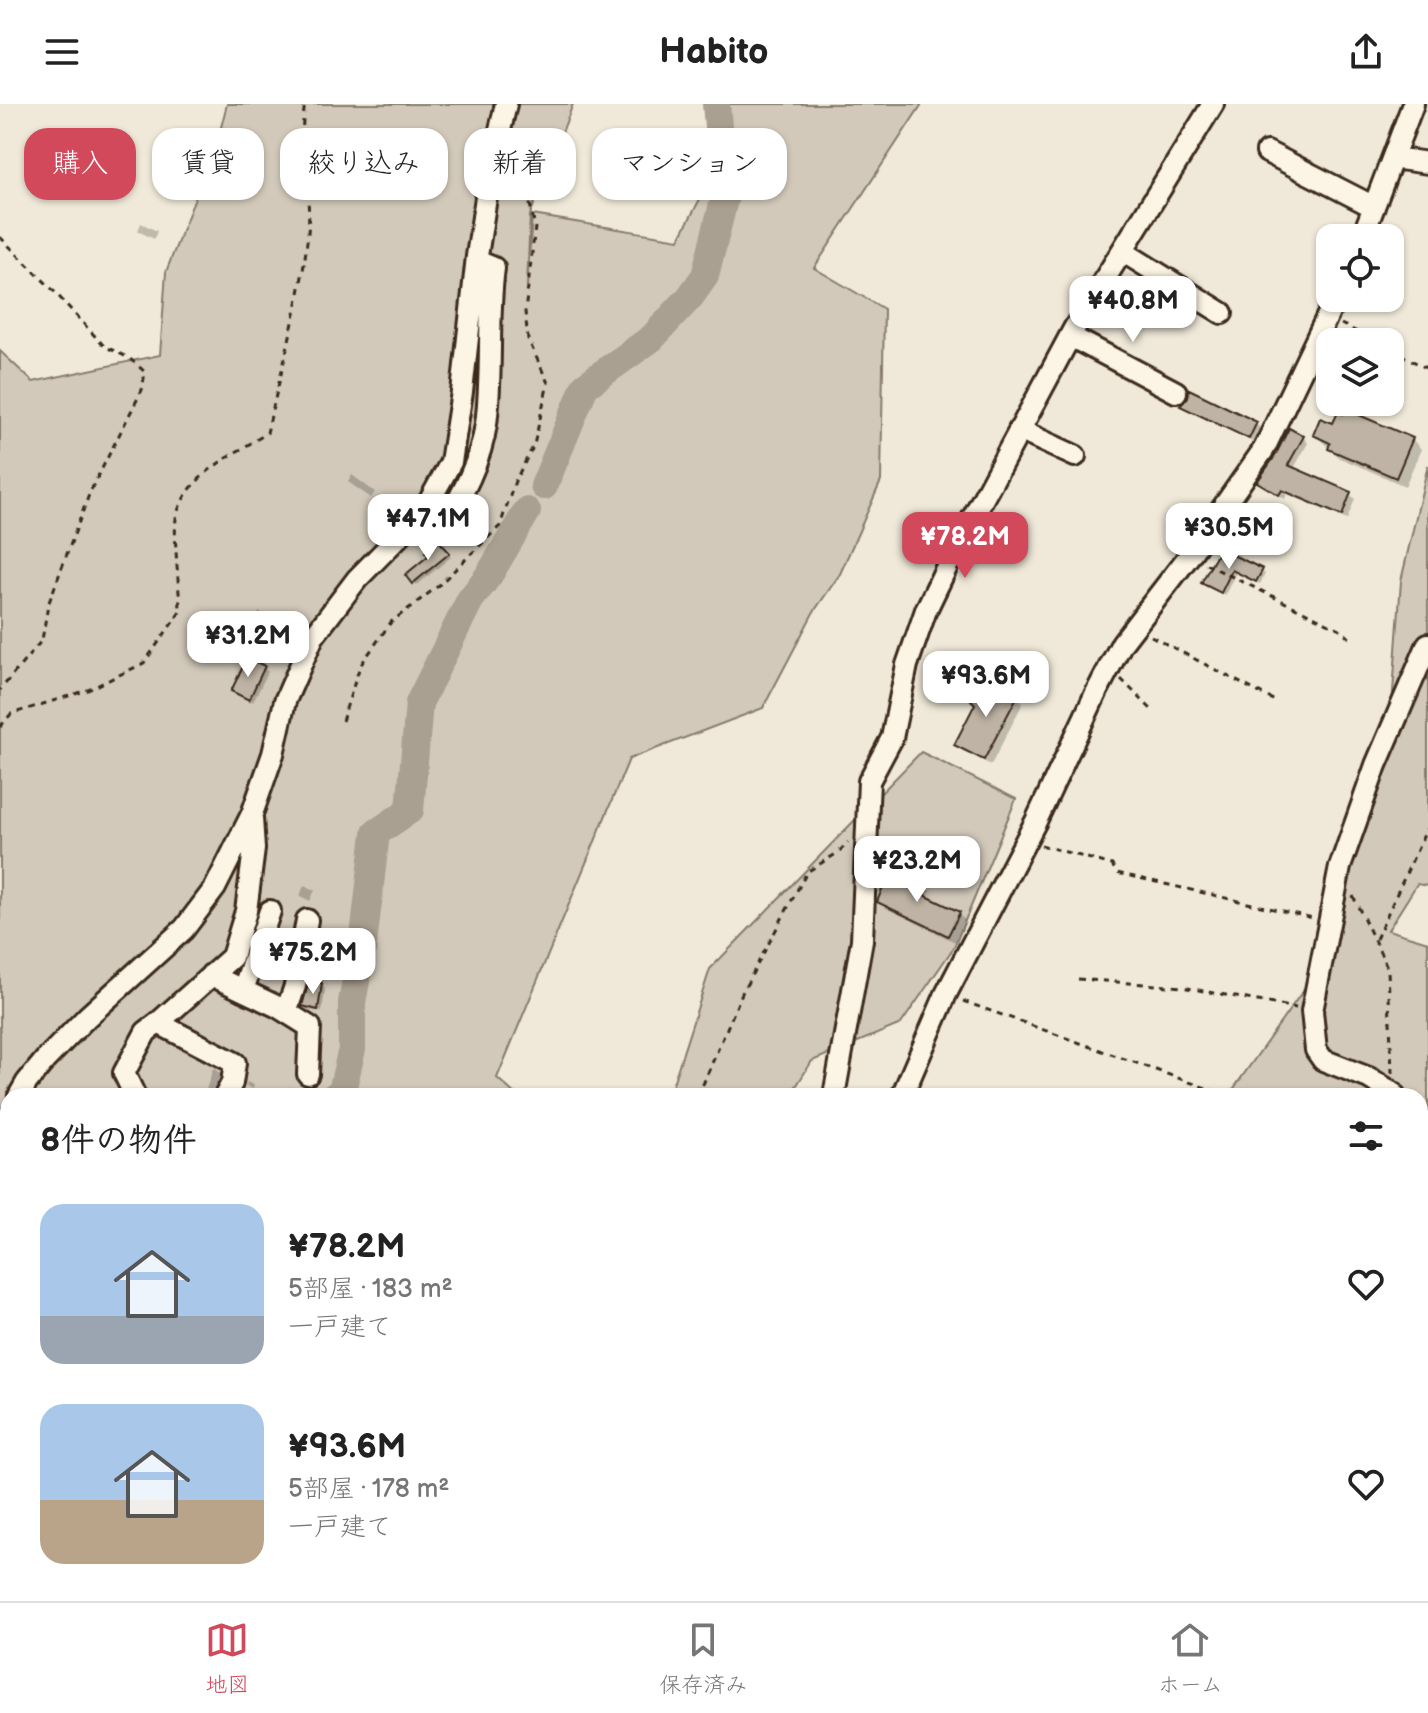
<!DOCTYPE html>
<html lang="ja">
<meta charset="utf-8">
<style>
body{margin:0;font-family:"Balsamiq Sans","Klee One",sans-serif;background:#f2f2f2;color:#222;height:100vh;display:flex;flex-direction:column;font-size:30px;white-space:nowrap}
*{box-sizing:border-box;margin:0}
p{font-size:26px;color:#767676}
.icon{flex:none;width:44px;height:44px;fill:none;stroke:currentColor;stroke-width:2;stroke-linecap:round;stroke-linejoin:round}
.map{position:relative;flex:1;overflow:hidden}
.side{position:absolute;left:0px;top:984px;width:1428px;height:514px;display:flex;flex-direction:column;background:#fff;border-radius:24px 24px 0 0;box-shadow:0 2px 6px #0004}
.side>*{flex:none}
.banner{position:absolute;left:24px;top:24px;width:800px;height:72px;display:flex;gap:16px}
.buttons{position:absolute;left:1316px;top:120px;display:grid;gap:16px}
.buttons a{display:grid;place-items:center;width:88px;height:88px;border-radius:16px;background:#fff;box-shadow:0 2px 6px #0004;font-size:40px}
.price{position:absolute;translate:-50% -68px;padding:0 18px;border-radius:16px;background:#fff;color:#222;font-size:26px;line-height:52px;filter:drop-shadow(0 2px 4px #0008)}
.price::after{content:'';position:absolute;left:50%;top:48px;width:24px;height:18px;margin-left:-12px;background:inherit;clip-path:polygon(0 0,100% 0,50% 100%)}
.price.selected{background:#d1495b;color:#fff}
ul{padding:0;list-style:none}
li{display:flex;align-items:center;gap:24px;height:200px;padding:0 40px}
li span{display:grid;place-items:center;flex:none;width:224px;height:160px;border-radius:24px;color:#555}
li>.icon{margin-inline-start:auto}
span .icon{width:96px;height:96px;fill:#fffc;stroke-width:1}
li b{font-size:34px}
h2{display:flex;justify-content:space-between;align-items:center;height:96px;padding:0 40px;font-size:34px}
.chip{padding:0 28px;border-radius:24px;background:#fff;box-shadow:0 2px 6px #0004;font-size:28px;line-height:72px}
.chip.selected{background:#d1495b;color:#fff}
header{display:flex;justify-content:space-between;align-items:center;height:104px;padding:0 40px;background:#fff;font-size:36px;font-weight:800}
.dock{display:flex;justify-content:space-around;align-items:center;height:112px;border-top:2px solid #e0e0e0;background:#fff;font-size:22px;color:#767676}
.dock a{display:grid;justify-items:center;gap:4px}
.dock .selected{color:#d1495b}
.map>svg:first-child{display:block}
</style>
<header><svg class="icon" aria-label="menu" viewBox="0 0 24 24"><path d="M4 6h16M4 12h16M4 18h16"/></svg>Habito<svg class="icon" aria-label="share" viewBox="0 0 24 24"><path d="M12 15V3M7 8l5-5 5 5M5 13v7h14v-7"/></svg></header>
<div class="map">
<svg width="1428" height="1497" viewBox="0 0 1428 1497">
<rect width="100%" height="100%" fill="#f0e9d9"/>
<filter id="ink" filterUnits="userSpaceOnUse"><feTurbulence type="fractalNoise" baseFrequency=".0125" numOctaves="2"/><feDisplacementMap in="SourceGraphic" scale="16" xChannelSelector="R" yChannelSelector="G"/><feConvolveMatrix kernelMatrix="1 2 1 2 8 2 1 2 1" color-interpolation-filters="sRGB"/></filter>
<g filter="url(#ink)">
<path fill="#d2c9ba" stroke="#867a6c" stroke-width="2" d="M227,0H573L530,111L527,183L532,111L679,135L711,74L705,0H922L814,164L884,205L881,377L840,470L813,509L763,604L629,655L497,974L517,992H8V1490H757L756,1497H0V247L33,278L160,251L166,168L218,35Z
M1428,361V782L1417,780L1388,826L1428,838V1103H1420V992H1250L1232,987L1319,864L1348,706C1365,689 1376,671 1392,653L1391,616L1401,477Z
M921,648L1016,695L954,843L901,920L812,957L790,992H669L710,865Z
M978,1490H1127L1126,1497H974Z"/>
<path fill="#0003" d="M141,119L157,127L154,135L138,127Z
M1191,288L1256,320L1260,324L1253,338L1187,306L1183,302L1190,294Z
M1334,322L1412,335L1421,345L1405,382L1340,354L1315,331Z
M1303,333L1308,339L1293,366L1350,390L1355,395L1347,416L1287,390L1285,395L1259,378Z
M352,371L375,388L371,394L348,378Z
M438,439L451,453L417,481L408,471L431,452Z
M1221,447L1262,467L1265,470L1260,480L1236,468L1225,491L1207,482Z
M259,508L272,515L268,524L255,517Z
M264,564L268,568L253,598L234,587Z
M1017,593L1023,599L991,661L963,647L956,640L978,599Z
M304,781L315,786L310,797L300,792Z
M924,781L930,787L927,794L958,810L965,816L955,838L886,804L879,797L910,783Z
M321,881L325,885L322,908L308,906L304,902Z
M213,964L221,970L220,977L216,982L214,992H204Z
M247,978L254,981L253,985L246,982Z
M326,1490H327L334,1497H318Z"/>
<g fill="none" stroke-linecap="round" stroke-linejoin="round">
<path stroke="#aaa091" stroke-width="28" d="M544,382L585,282L652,234L690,193L705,172L727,84L725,50L719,33L716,0
M335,992L342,987L352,945V898L363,841L376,729L410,706L419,599L470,496L489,471L527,407
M366,1490L380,1497"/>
</g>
<path fill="#beb3a4" stroke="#3b2a1e" stroke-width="2" d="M1189,285L1257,318L1249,335L1180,302L1188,293Z
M1345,305L1413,334L1396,374L1328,345L1330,339L1313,331L1320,314L1333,319L1338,308L1343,310Z
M1289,324L1304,332L1288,361L1351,388L1342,412L1282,386L1279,391L1257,378L1275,352Z
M438,436L450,449L412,480L405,471L428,452L425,448Z
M1220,445L1263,465L1256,478L1232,466L1221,489L1201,479Z
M247,554L265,562L249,596L231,587Z
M991,577L1018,591L984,656L954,641L975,600L971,596L980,579L988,584Z
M888,770L909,780L912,773L925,779L920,789L960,808L948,832L877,798Z
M309,877L322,879L318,906L302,902Z"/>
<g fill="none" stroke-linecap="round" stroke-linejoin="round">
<g stroke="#3b2a1e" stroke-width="26">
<path id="minor" d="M1267,48L1374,103
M1393,54L1428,59
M1362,134L1413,0
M1122,147L1222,209
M1070,232L1176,288
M1019,326L1075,352
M443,423C462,391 481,357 486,320C493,268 487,216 494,164L477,157
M211,871L278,903L310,923L308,970
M243,886L270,807
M286,908L295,882L307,816
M1393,989L1369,974L1323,956L1316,946L1312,907L1340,763L1376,661L1428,540
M19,992L27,978L46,955L87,913L184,825L215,784L252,710L273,650L285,597L313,533L357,475L424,407L451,358L462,288L477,152L489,74L506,0
M135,992L124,969L146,928L158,919
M225,992L232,979L235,959L158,919L232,853L246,807L254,745L252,714
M834,992L862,836L869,677L892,634L907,561L926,506L950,456L1075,223L1213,0
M902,992L946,890L1036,717L1096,589L1122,539L1189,452L1264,345L1336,194
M0,1035L8,1013
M0,1367L8,1380
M54,1490L56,1497
M875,1490L928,1496
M293,1497L299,1490
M764,1497L766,1490"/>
</g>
<path stroke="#3b2a1e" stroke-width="3" stroke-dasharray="6 6" stroke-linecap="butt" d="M0,133L52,185L104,242L129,254L145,268L142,286L90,388L48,501L42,536L0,586
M1341,220L1377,238
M1390,245L1428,265
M1206,460L1340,525L1354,538
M1151,532L1275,597
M1121,575L1151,605
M342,617L360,562L391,518L437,483L500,422L515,377L534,341L548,279L528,235L525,208L535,123L521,59L515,44
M0,623L11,610L88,586L144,559L180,508C180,488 172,424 177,410C189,370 235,350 267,329C282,263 301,197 308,129C312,86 297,43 305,0
M1041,741L1112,761L1117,769L1313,814
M1353,792L1388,865L1392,969
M1376,835L1428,722
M1078,875L1182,883L1296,904
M963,897L1220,989
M698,992L742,889L807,768L839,748L848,738
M1420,1035L1427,1057L1428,1171
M1420,1248L1428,1222
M1420,1322L1428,1324
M0,1350L8,1343
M168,1490L177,1497
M596,1490L597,1497
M1349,1497V1490"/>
<use href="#minor" stroke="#fcf5e5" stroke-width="20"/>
</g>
</g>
</svg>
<div class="buttons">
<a><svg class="icon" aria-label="locate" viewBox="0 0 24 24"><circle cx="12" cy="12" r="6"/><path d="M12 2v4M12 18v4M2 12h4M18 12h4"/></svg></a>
<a><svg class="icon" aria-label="layers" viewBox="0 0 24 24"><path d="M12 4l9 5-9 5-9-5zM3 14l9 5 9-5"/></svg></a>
</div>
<b class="price" style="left:1133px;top:240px">¥40.8M</b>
<b class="price" style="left:428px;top:458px">¥47.1M</b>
<b class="price" style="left:1229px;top:467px">¥30.5M</b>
<b class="price selected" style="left:965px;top:476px">¥78.2M</b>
<b class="price" style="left:248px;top:575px">¥31.2M</b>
<b class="price" style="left:986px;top:615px">¥93.6M</b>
<b class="price" style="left:917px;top:800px">¥23.2M</b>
<b class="price" style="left:313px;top:892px">¥75.2M</b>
<div class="banner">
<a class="chip selected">購入</a>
<a class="chip">賃貸</a>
<a class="chip">絞り込み</a>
<a class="chip">新着</a>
<a class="chip">マンション</a>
</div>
<section class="side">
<h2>8件の物件<svg class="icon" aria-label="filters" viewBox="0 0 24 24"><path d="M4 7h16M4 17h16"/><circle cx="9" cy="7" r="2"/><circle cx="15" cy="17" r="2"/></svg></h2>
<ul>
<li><span style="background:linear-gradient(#a9c7e8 70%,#9aa5b1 0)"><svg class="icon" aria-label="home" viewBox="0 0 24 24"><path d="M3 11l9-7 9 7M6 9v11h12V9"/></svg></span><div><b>¥78.2M</b><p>5部屋 · 183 m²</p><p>一戸建て</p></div><svg class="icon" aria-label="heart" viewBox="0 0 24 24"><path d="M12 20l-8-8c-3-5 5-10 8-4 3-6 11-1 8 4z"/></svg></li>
<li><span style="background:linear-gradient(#a9c7e8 60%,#b9a48a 0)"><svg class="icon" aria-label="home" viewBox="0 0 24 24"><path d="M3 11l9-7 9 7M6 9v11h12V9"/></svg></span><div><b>¥93.6M</b><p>5部屋 · 178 m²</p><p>一戸建て</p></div><svg class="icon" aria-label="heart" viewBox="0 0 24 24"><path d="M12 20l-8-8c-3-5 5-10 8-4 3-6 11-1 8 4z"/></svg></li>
</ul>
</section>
</div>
<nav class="dock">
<a class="selected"><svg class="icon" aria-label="map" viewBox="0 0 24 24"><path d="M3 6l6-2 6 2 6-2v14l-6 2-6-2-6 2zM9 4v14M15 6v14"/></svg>地図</a>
<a><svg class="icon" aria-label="saved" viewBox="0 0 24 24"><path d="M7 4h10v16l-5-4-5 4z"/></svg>保存済み</a>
<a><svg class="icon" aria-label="home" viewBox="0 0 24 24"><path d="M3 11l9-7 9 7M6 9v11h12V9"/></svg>ホーム</a>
</nav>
